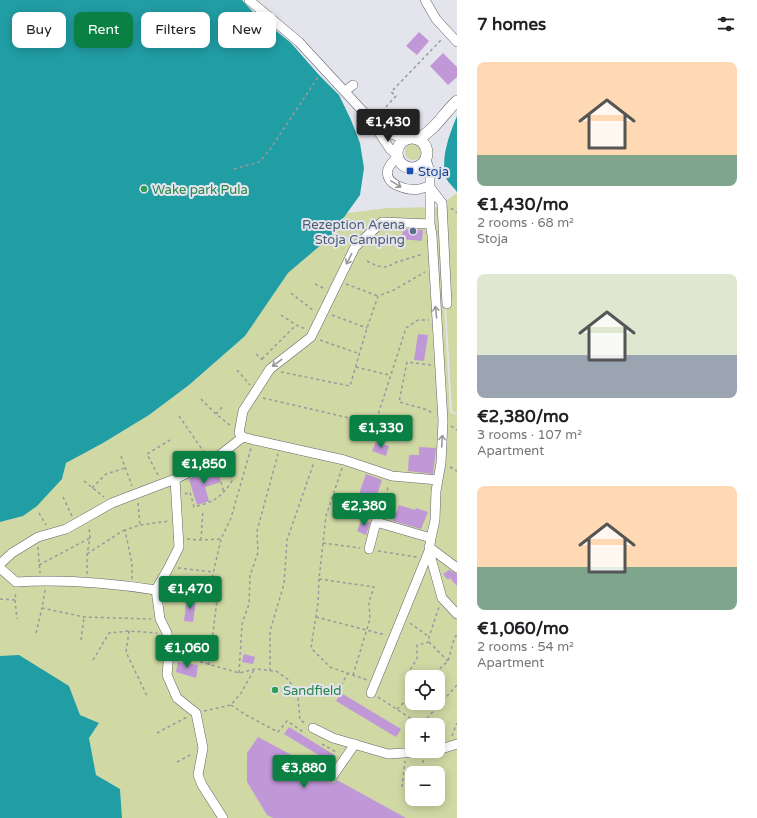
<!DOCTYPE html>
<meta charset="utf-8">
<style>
body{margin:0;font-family:"Varela Round",sans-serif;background:#f2f2f2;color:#202124;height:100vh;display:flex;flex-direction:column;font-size:15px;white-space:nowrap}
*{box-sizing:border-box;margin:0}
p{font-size:13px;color:#757577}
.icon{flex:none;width:22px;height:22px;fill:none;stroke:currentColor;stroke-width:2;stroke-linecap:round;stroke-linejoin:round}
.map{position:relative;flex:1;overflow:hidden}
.panel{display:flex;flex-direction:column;background:#fff;width:300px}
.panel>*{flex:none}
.hud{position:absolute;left:12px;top:12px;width:380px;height:36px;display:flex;gap:8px}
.buttons{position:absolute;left:405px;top:670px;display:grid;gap:8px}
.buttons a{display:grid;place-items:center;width:40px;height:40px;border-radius:8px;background:#fff;box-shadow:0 2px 10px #0003;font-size:20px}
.price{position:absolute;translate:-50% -34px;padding:0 9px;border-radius:4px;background:#0b8043;color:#fff;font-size:13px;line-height:26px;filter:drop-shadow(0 1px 2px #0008)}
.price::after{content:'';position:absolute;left:50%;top:24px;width:12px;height:9px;margin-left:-6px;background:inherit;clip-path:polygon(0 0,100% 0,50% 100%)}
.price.on{background:#222;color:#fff}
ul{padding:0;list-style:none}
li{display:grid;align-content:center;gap:8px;height:212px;padding:0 20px}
li span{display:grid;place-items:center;height:124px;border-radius:8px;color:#555}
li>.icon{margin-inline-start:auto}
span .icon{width:72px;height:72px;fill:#fffc;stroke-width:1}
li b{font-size:17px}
h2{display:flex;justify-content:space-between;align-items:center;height:48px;padding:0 20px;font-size:17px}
.pill{padding:0 14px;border-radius:8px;background:#fff;box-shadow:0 2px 10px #0003;font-size:14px;line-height:36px}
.pill.on{background:#0b8043;color:#fff}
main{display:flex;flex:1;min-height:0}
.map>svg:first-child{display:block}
</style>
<main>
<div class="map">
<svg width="457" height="818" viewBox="0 0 457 818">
<rect width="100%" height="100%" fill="#e4e5ec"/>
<path fill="#d0d8a4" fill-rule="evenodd" d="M405 152a8 8 0 1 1 16 0a8 8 0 1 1-16 0Z
M457,193V414L452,411L440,205Z
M439,207L450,412L457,415V818H122L120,789L96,775L89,738L99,723L80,715L69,686L0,656V522L23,516L62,479L66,463L103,443L149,415L189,385L245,336L288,273L329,238L347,213L388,208ZM412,677H438V703H412ZM412,725H438V751H412ZM412,773H438V799H412Z"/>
<path fill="#219da4" d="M0,0H242L253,12L291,43L319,75L339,95L351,120L360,143L364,168L360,195L329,238L288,273L245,336L189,385L149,415L103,443L66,463L62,479L37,506L23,516L0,522Z
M457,116V192C454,187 447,182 446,177C440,158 450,133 457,116Z
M19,655L69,686L80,715L99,723L89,738L96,775L120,789L122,818H0V656Z"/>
<path fill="#c097d7" d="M419,32L429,41L417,55L406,46Z
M443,53L457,67V77L448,85L430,66Z
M402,114L404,118L414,115L417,125L407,129L408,132L394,129L390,126L387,120Z
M403,229L423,230L422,241L402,239Z
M418,334L428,335L424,361L414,360Z
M376,442L389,446L386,456L372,451Z
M419,447L436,448L433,474L408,471L409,455H419Z
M217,467L221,482L205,487L209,501L197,505L189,479Z
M366,474L382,480L370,516L353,511Z
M399,505L415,510L416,508L428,512L421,529L393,521Z
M362,519L370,523L366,535L357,531Z
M449,570L457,574V586L450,578L448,580L443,574Z
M187,599L196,600L193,622L184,621Z
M244,654L255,657L253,664L242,662Z
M178,662L198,665L196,678L176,672Z
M341,693L401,729L396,737L336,701Z
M289,727L336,756L332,763L284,734Z
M258,737L327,774L326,779L329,782L334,783L337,780L406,818H273L267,815L247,782V753Z"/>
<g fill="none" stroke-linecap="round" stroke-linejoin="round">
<g stroke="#64656b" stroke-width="10">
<path id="minor" d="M249,0L299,42L370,119L390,149L398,156C394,160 390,164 388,169C383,185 408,191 420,189C423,188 426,187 429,186
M425,0L436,19L457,42
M345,91L353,85
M380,131L407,139
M425,161L428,165L430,173V224
M429,186L442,203L447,304
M175,479L179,547L169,567L156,590L160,619L167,633L169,652L167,675L177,698L196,713L203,748L198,775L202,785L223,818
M438,480L392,476L344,460L254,440L243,437L239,433L243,411L270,369L311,337L355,247L382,222L430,224L432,235L443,421L441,463L436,491L435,520L431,538L429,551L442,598L457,614
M429,547L457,568
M369,549L376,522L431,538
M0,564L12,553L38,537L66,529L112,503L175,479L211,462L243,437
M0,568L16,582C63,579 110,583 156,590
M371,693L429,551
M313,728L333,738L388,754L434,751
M438,750L457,744
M332,777L355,744"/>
</g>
<g stroke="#64656b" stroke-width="12">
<path id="major" d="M397 153a15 15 0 1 1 30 0a15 15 0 1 1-30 0Z
M418,139C437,128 442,115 457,101"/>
</g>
<path stroke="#98999e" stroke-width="1.5" stroke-dasharray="3 3" stroke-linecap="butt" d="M377,115L382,111L396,96L391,92L442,39
M234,169L259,162L271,148L318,77
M451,208L457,213
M367,261L377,266L387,267L397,262L423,254
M315,284L325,289
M346,284L378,296
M291,293L314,311
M281,315L296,325L306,329
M332,315L367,328
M320,340L360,354
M256,354L265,362
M262,359L296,325
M431,365L407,362L399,402L428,410L433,414
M356,367L389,375
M237,370L250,385
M281,372L350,386L367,328L378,296L394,290L425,272
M263,398L375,424L406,328L418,320H429
M201,399L216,414L231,426
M216,414L224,405
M179,416L206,455
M451,426L457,430
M121,456L132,486
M450,467L457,471
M342,468L326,516L319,579L318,603L311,648L330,667L367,680
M218,471L228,467
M158,475L147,454L170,440
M84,481L104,497
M221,482L224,493
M92,488L106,474L125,468
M185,494L190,492L194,507C213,502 221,498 232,481L228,467L224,462
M63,497L72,516
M138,503L140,525
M39,513L46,525
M379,513L389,485
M187,539L201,540L221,539
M201,540L203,510
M323,543L360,548
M38,547L40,573
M378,551L417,557
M87,554L124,530
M39,565L90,538
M178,568L213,572
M87,574V554L90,538L89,526
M132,579V564L125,530L140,525L169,521
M319,579L374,587L369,602L370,619L353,675
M45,590L42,608L84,617L151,619
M0,599L15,600L16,591
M15,600L17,619
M316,617L386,635
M410,623L429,637
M129,631L126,652L148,698
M36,633L42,608
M81,640L84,617
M429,642L448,661
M177,655L239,673L255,669L276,671L289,680L298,698L300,720L305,723
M93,660L109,633L129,631L157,633
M209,665L217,600L210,587L221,539L231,518L251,448
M270,671V631L284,584L287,540L314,462
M239,673L242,624L249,604L250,576L258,552L257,531L278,454
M419,677L410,670L417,659V645L429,642V637L439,607
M431,677L448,661L454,639L457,634
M335,696L348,673
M378,697L421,725L457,685
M231,705L246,715L278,732L287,721L305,733
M397,709L412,695
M204,711L231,705L241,693L254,670
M157,733L187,717
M452,736L457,723
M322,744L336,752
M423,760L425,773
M177,762L192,754
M402,787L405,761
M430,799L431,805"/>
<use href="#minor" stroke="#fff" stroke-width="9"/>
<use href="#major" stroke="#fff" stroke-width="11"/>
</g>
<defs><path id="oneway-shaft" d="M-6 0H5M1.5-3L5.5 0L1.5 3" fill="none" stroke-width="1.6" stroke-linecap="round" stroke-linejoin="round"/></defs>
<g stroke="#989899">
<use href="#oneway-shaft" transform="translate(396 184) rotate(31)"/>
<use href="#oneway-shaft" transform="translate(349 259) rotate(117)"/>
<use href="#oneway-shaft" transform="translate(436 312) rotate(-96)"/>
<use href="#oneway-shaft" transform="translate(277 363) rotate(143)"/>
<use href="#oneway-shaft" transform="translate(442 441) rotate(-87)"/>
</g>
<rect fill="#1a4fb4" stroke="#e4e5ec" stroke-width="1.5" x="406" y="167" width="8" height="8" rx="2"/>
<g fill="#2e9e5b" stroke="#e4e5ec" stroke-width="1.5">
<circle cx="144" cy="189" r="4"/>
<circle cx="275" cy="690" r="4"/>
</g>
<circle fill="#5c6f8a" stroke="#e4e5ec" stroke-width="1.5" cx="413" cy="231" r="4"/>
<g text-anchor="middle" stroke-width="4" stroke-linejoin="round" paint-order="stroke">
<g font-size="13" fill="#164399" stroke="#e4e5ec" text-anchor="start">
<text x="418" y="176">Stoja</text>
</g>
<g font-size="13" fill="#27864d" stroke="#e4e5ec" text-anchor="start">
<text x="152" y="194">Wake park Pula</text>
<text x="283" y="695">Sandfield</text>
</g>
<g font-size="13" fill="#4e5e75" stroke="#e4e5ec" text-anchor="end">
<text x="405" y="229">Rezeption Arena<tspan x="405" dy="15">Stoja Camping</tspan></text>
</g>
</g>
</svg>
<div class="buttons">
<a><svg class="icon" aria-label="locate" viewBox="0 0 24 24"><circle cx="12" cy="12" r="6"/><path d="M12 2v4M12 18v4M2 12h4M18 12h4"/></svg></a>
<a>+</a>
<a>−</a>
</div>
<b class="price on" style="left:388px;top:143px">€1,430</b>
<b class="price" style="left:381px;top:449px">€1,330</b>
<b class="price" style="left:204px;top:485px">€1,850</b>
<b class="price" style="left:364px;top:527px">€2,380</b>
<b class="price" style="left:190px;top:610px">€1,470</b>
<b class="price" style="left:187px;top:669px">€1,060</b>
<b class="price" style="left:304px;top:789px">€3,880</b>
<div class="hud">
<a class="pill">Buy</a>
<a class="pill on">Rent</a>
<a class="pill">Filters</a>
<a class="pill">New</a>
</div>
</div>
<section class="panel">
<h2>7 homes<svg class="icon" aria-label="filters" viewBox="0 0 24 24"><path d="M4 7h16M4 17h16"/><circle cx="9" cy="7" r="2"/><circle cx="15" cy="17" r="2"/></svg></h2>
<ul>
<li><span style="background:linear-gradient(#ffd9b3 75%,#7fa58c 0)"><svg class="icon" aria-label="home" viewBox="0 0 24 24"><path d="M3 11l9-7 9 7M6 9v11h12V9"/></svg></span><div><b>€1,430/mo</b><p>2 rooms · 68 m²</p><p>Stoja</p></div></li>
<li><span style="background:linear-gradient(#dfe7d0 65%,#9aa5b1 0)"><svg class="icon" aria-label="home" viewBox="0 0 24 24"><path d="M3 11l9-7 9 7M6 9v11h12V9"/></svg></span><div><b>€2,380/mo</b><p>3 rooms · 107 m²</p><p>Apartment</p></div></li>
<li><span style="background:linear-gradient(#ffd9b3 65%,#7fa58c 0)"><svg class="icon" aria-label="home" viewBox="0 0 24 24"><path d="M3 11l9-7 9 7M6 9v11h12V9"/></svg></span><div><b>€1,060/mo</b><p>2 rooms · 54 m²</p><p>Apartment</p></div></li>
</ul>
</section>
</main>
